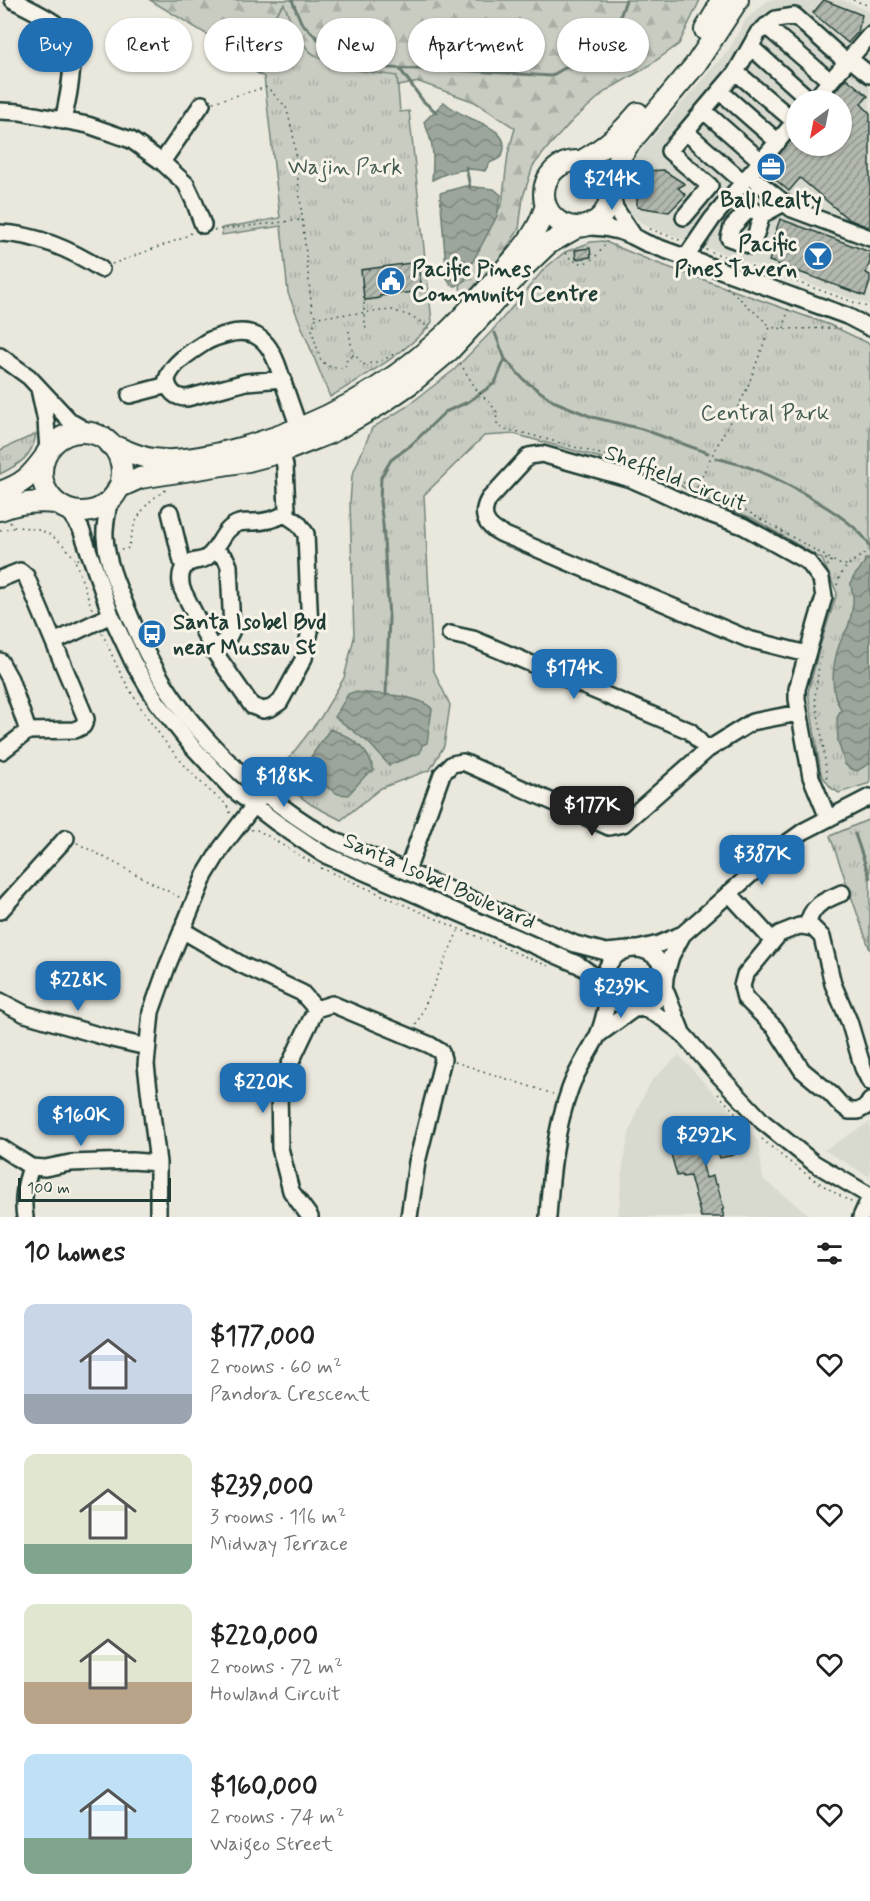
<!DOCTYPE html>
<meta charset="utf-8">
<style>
body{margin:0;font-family:Mynerve,sans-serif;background:#f2f2f2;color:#222;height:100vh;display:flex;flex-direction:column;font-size:22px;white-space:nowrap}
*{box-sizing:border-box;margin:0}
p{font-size:20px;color:#767676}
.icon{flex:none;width:33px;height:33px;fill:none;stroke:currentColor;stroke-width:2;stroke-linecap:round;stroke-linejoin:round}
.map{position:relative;height:1217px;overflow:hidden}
.side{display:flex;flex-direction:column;background:#fff;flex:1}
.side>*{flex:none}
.hud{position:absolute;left:18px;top:18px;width:834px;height:54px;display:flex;gap:12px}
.needle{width:39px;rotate:212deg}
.tools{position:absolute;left:786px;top:90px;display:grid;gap:12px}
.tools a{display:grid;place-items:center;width:66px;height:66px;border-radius:50%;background:#fff;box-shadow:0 2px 4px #0004;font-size:30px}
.scale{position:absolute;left:18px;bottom:15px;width:153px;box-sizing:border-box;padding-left:6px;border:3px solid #1f3d34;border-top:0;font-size:16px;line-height:21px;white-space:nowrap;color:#1f3d34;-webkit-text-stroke:4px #f7f3e8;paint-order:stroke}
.price{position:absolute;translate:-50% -51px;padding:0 14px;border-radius:12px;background:#1f6fb2;color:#fff;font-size:20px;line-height:39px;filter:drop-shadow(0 2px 3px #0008)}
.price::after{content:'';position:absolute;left:50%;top:36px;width:18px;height:14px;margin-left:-9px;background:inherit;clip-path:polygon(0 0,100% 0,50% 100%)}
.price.active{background:#222;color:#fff}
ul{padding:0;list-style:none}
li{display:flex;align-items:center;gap:18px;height:150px;padding:0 24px}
li span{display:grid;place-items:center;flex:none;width:168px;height:120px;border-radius:12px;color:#555}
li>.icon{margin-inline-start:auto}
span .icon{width:72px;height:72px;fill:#fffc;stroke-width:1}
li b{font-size:26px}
h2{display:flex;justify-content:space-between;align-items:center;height:72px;padding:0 24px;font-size:26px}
.chip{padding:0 21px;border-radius:27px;background:#fff;box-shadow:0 2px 4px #0004;font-size:21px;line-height:54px}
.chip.active{background:#1f6fb2;color:#fff}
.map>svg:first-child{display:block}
</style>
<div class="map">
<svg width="870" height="1217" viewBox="0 0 870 1217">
<defs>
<pattern id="forest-firs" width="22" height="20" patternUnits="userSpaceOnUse" patternTransform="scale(1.5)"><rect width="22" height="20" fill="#c8ccc1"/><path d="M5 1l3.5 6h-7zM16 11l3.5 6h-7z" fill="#abb0a6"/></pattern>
<pattern id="park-tufts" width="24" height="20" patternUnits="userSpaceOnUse" patternTransform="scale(1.5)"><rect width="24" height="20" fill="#c8ccc1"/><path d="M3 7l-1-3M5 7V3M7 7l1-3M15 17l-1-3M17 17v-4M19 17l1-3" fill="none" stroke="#abb0a6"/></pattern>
<pattern id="water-waves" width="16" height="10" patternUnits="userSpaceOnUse" patternTransform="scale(1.5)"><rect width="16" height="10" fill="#9ca69c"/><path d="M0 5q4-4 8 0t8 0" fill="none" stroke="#7f8880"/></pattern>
<pattern id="building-hatch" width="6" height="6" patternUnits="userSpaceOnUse" patternTransform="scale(1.5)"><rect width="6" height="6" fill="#b2b8ae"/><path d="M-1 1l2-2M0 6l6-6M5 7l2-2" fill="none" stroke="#90978e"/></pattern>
</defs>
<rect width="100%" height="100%" fill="#eae8dd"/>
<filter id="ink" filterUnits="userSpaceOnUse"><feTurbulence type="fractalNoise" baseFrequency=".0167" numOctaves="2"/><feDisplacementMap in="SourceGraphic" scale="12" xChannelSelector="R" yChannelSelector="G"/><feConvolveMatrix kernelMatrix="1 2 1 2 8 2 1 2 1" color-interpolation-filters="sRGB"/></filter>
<g filter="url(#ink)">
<path fill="#d9dacf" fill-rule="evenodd" d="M769,0H843L870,12V305L645,226L633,216L625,202L623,185L631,162L730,48L745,20ZM796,100H842V146H796Z
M679,1055L758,1141L763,1179L812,1217H618L623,1165L629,1134L639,1105L652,1080Z
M870,1122V1177L824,1150Z"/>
<path fill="url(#forest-firs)" stroke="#74847a" stroke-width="1.5" d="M150,0H700L679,44L644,69L607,90L574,119L549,146L533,166L523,197L519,229L502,256L463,298L460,287L470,256L502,204L508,154L515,128L475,102L419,82L394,87L269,72Z"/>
<path fill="url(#park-tufts)" stroke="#74847a" stroke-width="1.5" d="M284,4C290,18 295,34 305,46C323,69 369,72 397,76L400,112L409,111L432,322C411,350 361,378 330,397L288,293L281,226L222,235V228L280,218L264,77L238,62L243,53Z
M603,241L654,262L830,325L870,344V783L839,793L831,788L821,774L808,692L820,646L837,593L822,559L752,518L698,497L666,476L514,434L484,436L424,495L433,669L450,705L444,746L430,770L381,788L341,820L312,805L274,777L321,717L344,678L354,638L350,503L352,476L372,428L406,407L454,370L491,332L544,269L565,252L591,242Z
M36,434C32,457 20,464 0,474V450Z
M870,819V950L830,836Z"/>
<path fill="url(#water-waves)" stroke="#6a7c72" stroke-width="1.5" d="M444,102C450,107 457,112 464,115C479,123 513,131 502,155C499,161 495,159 490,163C489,164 486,169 485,171C466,166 449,171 432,180C434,156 434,144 424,122Z
M465,186L494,189L501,195L497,216L471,265L465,280L456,286L451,285L447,279L440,193Z
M865,559H870V763L857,771L849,768L845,764L838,741L837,718L841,709C828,690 833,656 843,636C845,632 848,629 849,624C851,616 854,604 853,596C853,591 850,587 851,583C853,573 864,569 865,559Z
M354,692C374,694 420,694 432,709L427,743L422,745L420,753L389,765L369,743L335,717L348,694Z
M330,729C350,736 369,749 374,771L366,775L348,795L338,794L302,770Z"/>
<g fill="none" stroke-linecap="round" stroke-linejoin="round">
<path stroke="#6a7c72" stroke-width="3" d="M292,0L301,22L332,53L389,68L472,71L551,76L592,52L620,17L626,0
M400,69L423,101L436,112
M466,167L470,187
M495,333L505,359L524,380L553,401L592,417L642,429L708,453
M716,458C729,462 743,464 756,470C783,481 859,520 870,547
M386,695L389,618L383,524L380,502L381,477L391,460L411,445L445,412L468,402L495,383L505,359
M855,834L870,878"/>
</g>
<path fill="url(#building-hatch)" stroke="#1f3d34" stroke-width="1.5" d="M824,0L862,15L858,32L848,43L813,13Z
M846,78L868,96L861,104L870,113V225L868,227L848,219L800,178L789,191L765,171L796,134V146H842V100H827Z
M663,170L685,184L678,188L686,195L669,212L637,207V183L642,175L648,171Z
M780,219L870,252V262L866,273L870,275V282L865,296L769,261L775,244L772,242Z
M590,248L591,257L576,259L575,250Z
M418,262L422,291L380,296V298L366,300L364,298L361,270Z
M730,1119L736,1142L731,1143L734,1155L720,1158L717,1149L700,1154L706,1178L713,1176L715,1184H717L724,1209L722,1210L724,1217H701L690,1176L683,1177L682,1175L677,1176L671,1154L708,1143L703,1124Z"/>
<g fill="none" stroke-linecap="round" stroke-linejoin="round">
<g stroke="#1f3d34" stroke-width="20">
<path id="minor" d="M13,0C27,8 55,20 65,32C79,51 68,99 63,121
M766,26L830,81
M751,47L810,100
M736,72L795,122
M721,92L778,142
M814,100L870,35
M0,111L20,112L88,125L131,140L162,162L186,184L194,201L203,225
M704,111L761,161
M686,132L743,182
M162,162L202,104
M749,175L792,209L870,238
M611,191L615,208L633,235
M762,215L750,208L732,227L729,238L752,246L762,215L784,203
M684,217L710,186L669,151L736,72L758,33L776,19L795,16L842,58L850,59L870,75
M587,227C609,226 627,232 646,243L847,316L870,328
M0,233C35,234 72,250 101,269
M686,257L712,219L796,120
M0,356L29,377L71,422L92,434
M283,379L246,382L187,398C175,398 168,391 167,379C172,363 192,351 206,342C213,338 220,336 228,334C266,324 275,356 284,385C289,399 294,414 299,428
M39,389L46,421L48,451
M130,395L168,385
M282,452L285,466L287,510L285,514
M109,501C108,513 104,525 105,537C107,567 122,596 133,623C168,710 235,778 313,828C342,847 377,858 408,872C464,896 520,920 575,944L606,952L628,950
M68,510L81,529L111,615L133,662L157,702L191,745L231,788L277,823L323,854L579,965L593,975L606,988
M170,512L182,562L186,566
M285,514L298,523L306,534L310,631L304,658L280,702L271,708L263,710L252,706L213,650L182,589C180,581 179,573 185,566C191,559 200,562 206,558C220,549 222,528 239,523C243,522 248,522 253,522C265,522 274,520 285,514Z
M0,579L20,571L26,576L86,719L83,726L75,730L28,731L10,679L0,661
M450,634L473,639L690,731L707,750
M54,642L111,615
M213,650L228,638L232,630L229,566L226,559L215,550
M807,654L748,639L500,533C485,525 480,514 489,499L524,461L529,456L542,454L631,479L654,489L699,510L743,526L808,562L821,579L824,597L797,689V699L811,777L828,818
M2,751L28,731
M407,871L442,774L452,764L463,762L609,827L623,824L707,750L752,722L799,713
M729,893L772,940
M0,911L66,838
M807,927C811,905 823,901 842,893
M182,930L242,965L302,993L316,1009
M638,949L659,944L683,934L783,846L804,831L870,797
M605 979a30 30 0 1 1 60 0a30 30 0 1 1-60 0Z
M665,977L671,956L683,934
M664,987L681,1030
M0,1001L25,1014L112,1039L147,1047
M644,1008L662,1018L682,1033L715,1071L763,1122L814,1163L870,1196
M598,1035L634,1009
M870,1082L863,1068L849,1021L833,984L822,937L812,927L799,926L779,934L745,975L742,986L745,998L775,1028L802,1070L831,1094L839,1103L849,1111H858L867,1106L870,1101
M0,1147L31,1167L45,1168L70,1163L132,1161L158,1163
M25,1217C22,1198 25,1185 31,1167
M158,1217V1163L146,1065L151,1012L167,967L205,875L222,847L259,799
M310,1217L291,1191L280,1148L279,1087L316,1009L332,1004L430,1045L441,1052L443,1059L417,1162L409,1217
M548,1217C551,1173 555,1130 570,1089C577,1069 589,1053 598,1035C604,1022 606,1008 609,994
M861,1217L870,1197"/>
</g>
<g stroke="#1f3d34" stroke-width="24">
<path id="major" d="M705,30L717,10L720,0
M544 194a33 33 0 1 1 66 0a33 33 0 1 1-66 0Z
M581,161C604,149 621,133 638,113
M609,185L618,160L629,144L696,64L738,0
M42 472a40 40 0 1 1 80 0a40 40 0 1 1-80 0Z
M109,444C123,449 138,457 152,459C178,463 208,456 233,450C310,430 380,394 439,340C458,323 475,303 492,284C507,266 526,248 537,227C541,220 543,213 546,206
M118,488L140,478L248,461L282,452L330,433L379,405L411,383L450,350L488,309L526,265L548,244L576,228
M0,492C23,484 30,477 44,458
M0,510C19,502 36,501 56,503"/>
</g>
<path stroke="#1f3d34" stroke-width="1.5" stroke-dasharray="1.5 4.5" stroke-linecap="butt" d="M853,0L870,6
M213,102L267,87L286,107L293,133L312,310L317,317L392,310L413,317L430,328
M650,229L682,241
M214,230L301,220
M706,250L870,308
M565,253C582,273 597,259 607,241
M112,264L183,238L191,233
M727,287L770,326
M364,297V314L366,330
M364,301L379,298
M316,318L312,331L321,361L330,367L345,368L346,361L353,356L359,358L362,365L381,361L407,347
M784,328L788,309
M841,328L784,329L770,327L746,391L709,461L695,492L745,510L839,564L847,565
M349,331L353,356
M460,363L476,389L496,410L497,423L504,430L520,432L640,465L679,479L694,491
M98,422L113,429
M10,522L14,527C43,527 58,536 75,559
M0,530L13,528
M121,550L129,548C131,523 145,500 168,489
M79,559L75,560L92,609
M828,566L826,559L834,563
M837,585C841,566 855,560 870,551
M102,633C110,649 116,667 126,683C148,723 189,777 226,804L230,812L229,816
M820,657L815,697L823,743L827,780
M251,830L255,829L261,832L314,864
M77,843L181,898
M321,868L459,929L548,966
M416,1025L458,931
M455,1062L553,1094
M718,1094L745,1123
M762,1139C790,1164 820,1185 853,1203"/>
<use href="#minor" stroke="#f7f3e8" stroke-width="15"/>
<use href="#major" stroke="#f7f3e8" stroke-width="20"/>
</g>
</g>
<defs>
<g id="office-disc" transform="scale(1.5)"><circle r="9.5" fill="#1f6fb2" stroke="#f7f3e8"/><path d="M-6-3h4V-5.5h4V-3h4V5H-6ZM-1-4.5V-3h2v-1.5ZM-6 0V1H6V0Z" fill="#fff"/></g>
<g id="bar-disc" transform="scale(1.5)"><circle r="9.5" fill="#1f6fb2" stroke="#f7f3e8"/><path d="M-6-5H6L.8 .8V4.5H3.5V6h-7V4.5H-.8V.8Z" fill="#fff"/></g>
<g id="civic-disc" transform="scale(1.5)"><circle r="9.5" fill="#1f6fb2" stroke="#f7f3e8"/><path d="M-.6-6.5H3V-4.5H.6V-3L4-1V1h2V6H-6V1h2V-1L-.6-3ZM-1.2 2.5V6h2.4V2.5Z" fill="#fff"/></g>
<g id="bus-disc" transform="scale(1.5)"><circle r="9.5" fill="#1f6fb2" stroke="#f7f3e8"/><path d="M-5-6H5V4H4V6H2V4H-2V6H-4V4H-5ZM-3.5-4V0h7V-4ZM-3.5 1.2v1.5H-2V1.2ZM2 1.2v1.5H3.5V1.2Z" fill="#fff"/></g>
</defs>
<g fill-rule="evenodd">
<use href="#office-disc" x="771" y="167"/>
<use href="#bar-disc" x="818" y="256"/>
<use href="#civic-disc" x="391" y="281"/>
<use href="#bus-disc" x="152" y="634"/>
</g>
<g text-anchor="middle" stroke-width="6" stroke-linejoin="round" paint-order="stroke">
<g font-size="22" fill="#415a50" stroke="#f7f3e8">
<text x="345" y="174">Wajin Park</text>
<text x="765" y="420">Central Park</text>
</g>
<g font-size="22" font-weight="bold" fill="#1f3d34" stroke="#f7f3e8" text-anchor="start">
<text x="771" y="207" text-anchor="middle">Ball Realty</text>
<text x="797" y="251" text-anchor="end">Pacific<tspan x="797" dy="25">Pines Tavern</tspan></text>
<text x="412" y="276">Pacific Pines<tspan x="412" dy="25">Community Centre</tspan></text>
<text x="173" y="629">Santa Isobel Bvd<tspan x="173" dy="25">near Mussau St</tspan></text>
</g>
<g font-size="22" fill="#1f3d34" stroke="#f7f3e8">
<text transform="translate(676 477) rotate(21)" y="8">Sheffield Circuit</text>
<text transform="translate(440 880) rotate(24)" y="8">Santa Isobel Boulevard</text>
</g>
</g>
</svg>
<div class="tools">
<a><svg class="needle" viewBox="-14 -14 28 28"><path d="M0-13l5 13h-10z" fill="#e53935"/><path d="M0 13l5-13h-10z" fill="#767676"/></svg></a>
</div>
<div class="scale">100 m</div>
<b class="price" style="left:612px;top:211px">$214K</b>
<b class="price" style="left:574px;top:700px">$174K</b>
<b class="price" style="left:284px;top:808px">$188K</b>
<b class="price active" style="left:592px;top:837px">$177K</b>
<b class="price" style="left:762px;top:886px">$387K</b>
<b class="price" style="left:78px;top:1012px">$228K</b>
<b class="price" style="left:621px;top:1019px">$239K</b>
<b class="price" style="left:263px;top:1114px">$220K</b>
<b class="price" style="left:81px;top:1147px">$160K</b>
<b class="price" style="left:706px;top:1167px">$292K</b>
<div class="hud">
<a class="chip active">Buy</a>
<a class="chip">Rent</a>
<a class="chip">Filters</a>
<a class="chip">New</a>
<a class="chip">Apartment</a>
<a class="chip">House</a>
</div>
</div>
<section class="side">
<h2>10 homes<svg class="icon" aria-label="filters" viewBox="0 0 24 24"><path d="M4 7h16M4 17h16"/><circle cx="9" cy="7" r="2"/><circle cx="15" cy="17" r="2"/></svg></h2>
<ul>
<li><span style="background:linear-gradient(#c9d6e8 75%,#9aa5b1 0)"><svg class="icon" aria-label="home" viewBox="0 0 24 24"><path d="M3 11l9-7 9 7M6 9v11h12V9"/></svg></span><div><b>$177,000</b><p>2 rooms · 60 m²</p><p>Pandora Crescent</p></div><svg class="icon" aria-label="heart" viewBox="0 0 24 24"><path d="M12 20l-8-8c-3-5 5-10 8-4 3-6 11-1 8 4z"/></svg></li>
<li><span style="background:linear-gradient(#dfe7d0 75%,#7fa58c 0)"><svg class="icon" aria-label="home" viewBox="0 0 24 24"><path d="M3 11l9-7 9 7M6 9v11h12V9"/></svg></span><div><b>$239,000</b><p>3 rooms · 116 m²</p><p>Midway Terrace</p></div><svg class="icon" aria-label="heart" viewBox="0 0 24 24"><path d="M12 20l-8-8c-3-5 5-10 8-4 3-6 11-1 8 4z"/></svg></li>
<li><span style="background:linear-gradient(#dfe7d0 65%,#b9a48a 0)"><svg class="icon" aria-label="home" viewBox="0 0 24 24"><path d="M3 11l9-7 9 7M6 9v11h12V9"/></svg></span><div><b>$220,000</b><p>2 rooms · 72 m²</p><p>Howland Circuit</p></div><svg class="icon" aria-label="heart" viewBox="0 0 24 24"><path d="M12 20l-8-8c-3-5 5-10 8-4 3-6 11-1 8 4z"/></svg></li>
<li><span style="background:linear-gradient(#bfe0f5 70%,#7fa58c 0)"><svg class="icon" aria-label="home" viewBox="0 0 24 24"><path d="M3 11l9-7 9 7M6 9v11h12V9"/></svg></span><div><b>$160,000</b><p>2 rooms · 74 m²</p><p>Waigeo Street</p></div><svg class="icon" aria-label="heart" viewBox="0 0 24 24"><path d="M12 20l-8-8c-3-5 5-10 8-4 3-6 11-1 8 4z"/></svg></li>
</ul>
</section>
